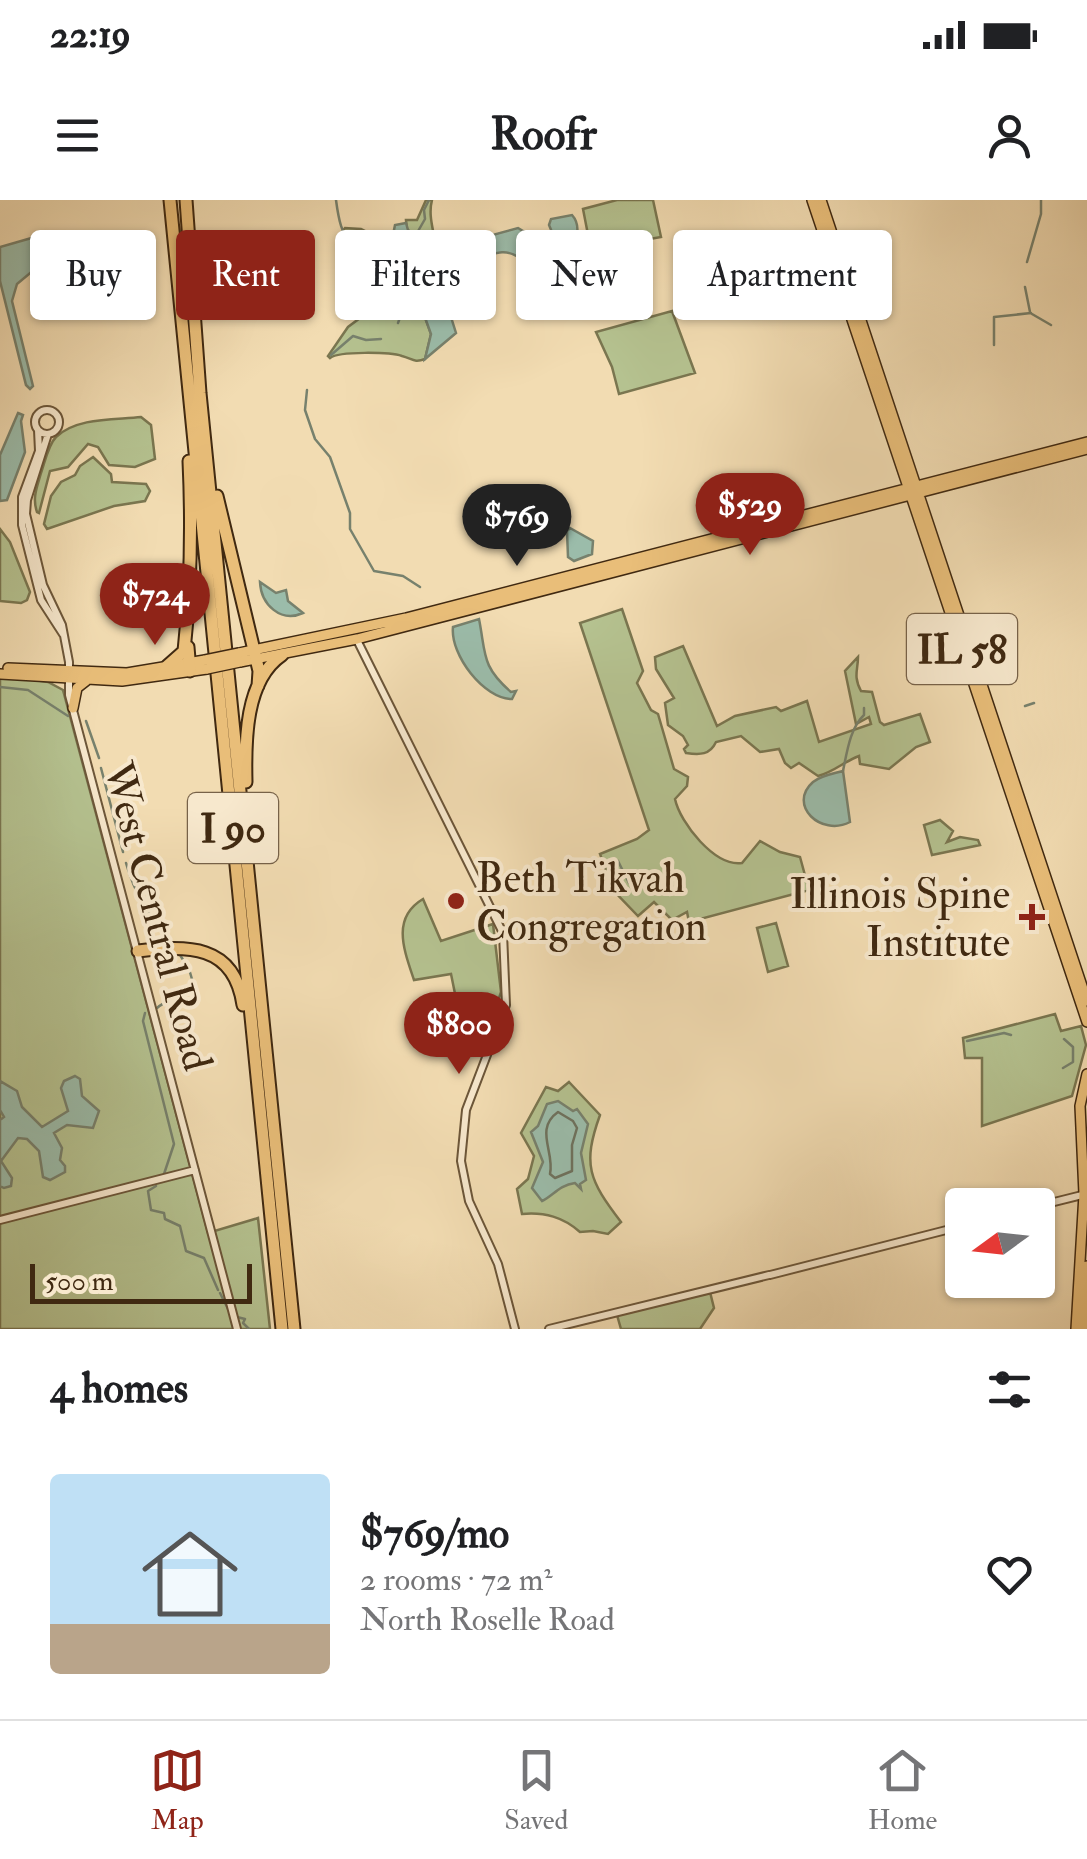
<!DOCTYPE html>
<meta charset="utf-8">
<style>
body{margin:0;font-family:"IM FELL Double Pica",serif;background:#f6f6f6;color:#202124;height:100vh;display:flex;flex-direction:column;font-size:38px;white-space:nowrap}
*{box-sizing:border-box;margin:0}
p{font-size:32px;color:#757577}
.icon{flex:none;width:55px;height:55px;fill:none;stroke:currentColor;stroke-width:2;stroke-linecap:round;stroke-linejoin:round}
.map{position:relative;height:1129px;overflow:hidden}
.details{display:flex;flex-direction:column;background:#fff;flex:1}
.details>*{flex:none}
.guide{position:absolute;left:30px;top:30px;width:1028px;height:90px;display:flex;gap:20px}
.needle{width:65px;rotate:255deg}
.tools{position:absolute;left:945px;top:988px;display:grid;gap:20px}
.tools a{display:grid;place-items:center;width:110px;height:110px;border-radius:10px;background:#fff;box-shadow:0 2px 8px #0004;font-size:50px}
.scale{position:absolute;left:30px;bottom:25px;width:222px;box-sizing:border-box;padding-left:10px;border:5px solid #402911;border-top:0;font-size:28px;line-height:35px;white-space:nowrap;color:#402911;-webkit-text-stroke:8px #f7e8cd;paint-order:stroke}
.price{position:absolute;translate:-50% -85px;padding:0 22px;border-radius:35px;background:#8f2418;color:#fff;font-size:32px;line-height:65px;filter:drop-shadow(0 2px 5px #0008)}
.price::after{content:'';position:absolute;left:50%;top:60px;width:30px;height:22px;margin-left:-15px;background:inherit;clip-path:polygon(0 0,100% 0,50% 100%)}
.price.selected{background:#222;color:#fff}
ul{padding:0;list-style:none}
li{display:flex;align-items:center;gap:30px;height:250px;padding:0 50px}
li span{display:grid;place-items:center;flex:none;width:280px;height:200px;border-radius:10px;color:#555}
li>.icon{margin-inline-start:auto}
span .icon{width:120px;height:120px;fill:#fffc;stroke-width:1}
li b{font-size:42px}
h2{display:flex;justify-content:space-between;align-items:center;height:120px;padding:0 50px;font-size:42px}
.pill{padding:0 35px;border-radius:10px;background:#fff;box-shadow:0 2px 8px #0004;font-size:35px;line-height:90px}
.pill.selected{background:#8f2418;color:#fff}
.status{display:flex;justify-content:space-between;align-items:center;height:70px;padding:0 50px;background:#fff;direction:ltr}
.status svg{height:28px;fill:currentColor}
header{display:flex;justify-content:space-between;align-items:center;height:130px;padding:0 50px;background:#fff;font-size:45px;font-weight:700}
.menu{display:flex;justify-content:space-around;align-items:center;height:140px;border-top:2px solid #e0e0e0;background:#fff;font-size:28px;color:#757577}
.menu a{display:grid;justify-items:center;gap:5px}
.menu .selected{color:#8f2418}
.map>svg:first-child{display:block}
</style>
<div class="status"><b>22:19</b><svg viewBox="0 0 49 12"><path d="M0 12V9h3v3zM5 12V6h3v6zM10 12V3h3v9zM15 12V0h3v12zM26 1h20v11H26zM47 4h2v5h-2z"/></svg></div>
<header><svg class="icon" aria-label="menu" viewBox="0 0 24 24"><path d="M4 6h16M4 12h16M4 18h16"/></svg>Roofr<svg class="icon" aria-label="person" viewBox="0 0 24 24"><circle cx="12" cy="8" r="4"/><path d="M4 21q1-7 8-7t8 7"/></svg></header>
<div class="map">
<svg width="1087" height="1129" viewBox="0 0 1087 1129">
<rect width="100%" height="100%" fill="#f2dcb2"/>
<filter id="stains"><feTurbulence type="fractalNoise" baseFrequency=".002" numOctaves="4"/><feColorMatrix values="0 0 0 0 .2 0 0 0 0 .09 0 0 0 0 .02 0 0 0 .5 -.17"/></filter>
<radialGradient id="worn" r=".72"><stop offset=".6" stop-color="#630" stop-opacity="0"/><stop offset="1" stop-color="#630" stop-opacity=".3"/></radialGradient>
<path fill="#b5c290" stroke="#7a7650" stroke-width="2.5" d="M426,0H432C427,19 437,37 435,51L442,52L450,48L455,54L454,65L449,69L448,60L437,70L444,81L418,98L431,134L425,159C414,163 413,159 402,156C390,152 339,151 330,158L328,156L348,127L360,118V114L348,104L353,78L374,76L345,51L341,33L345,28L361,29L373,35L376,47L393,53L398,45L402,57L408,56L412,69L433,55L429,37H418L407,30L406,20H417Z
M617,0H653L661,37L633,42L635,62L611,68L606,43L590,45L583,9Z
M672,111L695,173L619,194L612,167L596,132Z
M141,217L151,225L155,259L135,267L109,265L98,247L88,244L68,267L50,271L39,313L37,312C32,298 37,287 41,273C45,262 48,245 56,237C77,217 115,220 141,217Z
M93,257L111,274L112,282L146,284L150,291L145,301L114,306L47,329L44,324L51,296L61,282L75,275L80,266Z
M0,329L10,342L30,392L27,400L21,403L0,401Z
M622,409L643,471L637,483L651,510L658,514L674,569L688,577L687,586L675,599C680,623 715,667 742,663L760,641L780,652L800,657L809,690L689,722L687,712L672,720L654,702L638,716L613,690L600,654L637,639L649,630L580,423Z
M683,446L717,526L735,516L776,507L781,511L807,501L819,542L871,524L869,517L856,524L845,471L858,457C858,470 853,476 861,491L872,492L880,522L884,525L920,514L930,542L916,547L889,569L860,564L859,556C843,562 834,572 818,576L799,563L791,568L785,563L779,549L760,552L741,536L716,542C710,555 700,555 686,553L684,549L688,545L683,536L668,525L665,503L674,498L656,469L655,457Z
M14,477L48,482L63,490L208,1033L258,1018L270,1129H0V478Z
M940,620L953,631L947,642L960,637L978,640L980,645L932,655L924,625Z
M423,699L441,741L493,724L501,792L484,846L464,839L459,831L462,828L451,774L414,780C404,750 391,718 423,699Z
M776,723L788,766L768,772L757,728Z
M1055,814L1061,831L1081,826L1086,845L1072,896L982,926V858H965L963,838Z
M569,882L600,915C582,965 589,980 621,1022L608,1034L593,1031L580,1032C563,1017 545,1012 522,1014L517,989L528,979L534,956L521,933L546,887L558,891Z
M710,1092L714,1108L700,1129H621L617,1115Z"/>
<path fill="#9bbcaa" stroke="#77816d" stroke-width="2.5" d="M572,15C583,27 575,45 568,57L562,56L549,25L551,19Z
M406,23L408,30L418,36L427,35L433,53L413,70L408,57H402L394,30L395,25Z
M518,28L528,34L529,57L521,59C505,46 491,55 473,60L470,44L474,40Z
M35,37L32,44L35,69L17,84L12,101L33,186L30,189L26,185L0,81V47Z
M57,39L69,40L91,59L93,82L88,89L68,88L46,59L47,46Z
M443,60H448L449,81L445,98L456,133L425,159L431,134L418,98L444,81L436,68Z
M18,213L23,215L21,221L25,252L7,300L0,301V255Z
M570,328L593,341L592,354L574,361L568,357L567,331Z
M260,382L276,393L286,390L288,401L303,413C281,423 261,405 260,382Z
M479,419C486,454 481,466 511,492L516,491L512,499C484,499 450,455 453,427Z
M843,571L850,622C821,637 787,605 813,582C822,575 832,574 843,571Z
M75,876L80,879L82,896L99,911L93,928L67,925L54,933L62,948L60,960L65,966V972L50,980L43,977L39,951L27,939L18,938L1,961L12,978L11,986L4,988L0,986V920L4,917L0,910V881L17,891L22,907L42,927L68,911L61,888L64,881Z
M558,901L573,911L577,909L588,924L581,953L586,980L580,984L581,989L575,983C559,985 553,996 542,1001L532,988L543,962L531,932L538,926L547,904Z"/>
<g fill="none" stroke-linecap="round" stroke-linejoin="round">
<path stroke="#6e725e" stroke-width="2.5" d="M558,912L573,921L577,928L572,945V971L555,978L550,974C555,952 534,929 558,912Z"/>
<path stroke="#77816d" stroke-width="2.5" d="M336,0C338,15 341,38 355,47C366,55 374,57 382,68
M417,33L425,19L424,10L429,0
M1027,62L1041,14V0
M1025,87L1030,112
M396,93L402,112L398,123
M1032,114L1051,125
M994,145V117L1031,113
M331,155L353,136L366,140L381,139
M307,190L305,210L315,239L330,257L350,313V329L374,371L403,376L420,387
M0,487L28,490L68,516
M1025,506L1034,503
M86,521L99,558
M101,568L123,652
M843,571C847,552 850,528 864,515V508
M613,659L618,661L629,683
M126,663C135,695 149,716 171,742
M157,808C168,798 185,797 194,786L189,769L180,755
M145,813L143,821L174,944L164,974
M967,841L1004,833L1011,835
M1063,868L1073,862V847L1064,839
M156,986L148,991L151,1010L164,1013L165,1019L180,1026L186,1051L204,1058L218,1090
M220,1093L228,1109
M237,1117L245,1119L243,1123L249,1129"/>
<g stroke="#6c5639" stroke-width="10">
<path id="minor" d="M35 222a12 12 0 1 1 24 0a12 12 0 1 1-24 0Z
M38,230L39,251L22,297V325L41,400L63,434
M48,234L27,300L26,314L43,385L62,425L69,462V495L237,1129
M356,438L503,733L506,805L466,910L461,961L469,1001L498,1064L515,1129
M1038,1006L1086,994
M0,1020L195,970
M770,1075L962,1026
M549,1129L769,1075"/>
</g>
<g stroke="#402911" stroke-width="12">
<path id="major" d="M812,0L1087,822
M821,0L1087,801
M239,453L406,418L1087,242
M240,462L357,439L1087,249
M8,468L127,473L205,460
M0,474L122,481L207,469
M73,508L77,488L86,481
M1076,1129L1084,994L1080,906L1087,874
M1083,1129L1087,1066"/>
</g>
<g stroke="#402911" stroke-width="15">
<path id="highway" d="M170,0L282,1129
M186,0L200,193L294,1129
M217,296L259,471L258,486
M188,447L190,471
M167,466L184,451C191,387 192,326 189,261
M246,582C245,541 245,480 282,455
M138,751C187,746 234,743 243,805"/>
</g>
<use href="#minor" stroke="#f7e8cd" stroke-width="6"/>
<use href="#major" stroke="#e9be79" stroke-width="9"/>
<use href="#highway" stroke="#e9be79" stroke-width="11"/>
<g stroke="#402911" stroke-width="12" stroke-linecap="butt">
<path id="major-bridge" d="M205,460L239,453
M207,469L240,462"/>
</g>
<use href="#major-bridge" stroke="#e9be79" stroke-width="9"/>
</g>
<g fill="#8f2418" stroke="#f7e8cd" stroke-width="4">
<circle cx="456" cy="701" r="10"/>
<path d="M1027 702h10v10h10v10h-10v10h-10v-10h-10v-10h10z"/>
</g>
<g text-anchor="middle" stroke-width="8" stroke-linejoin="round" paint-order="stroke">
<g fill="#f7e8cd" stroke="#776249" stroke-width="2.5">
<rect x="907" y="414" width="110" height="70" rx="8"/>
<rect x="188" y="593" width="90" height="70" rx="8"/>
</g>
<g font-size="40" font-weight="bold" fill="#402911">
<text x="962" y="463">IL 58</text>
<text x="233" y="642">I 90</text>
</g>
<g font-size="42" fill="#402911" stroke="#f7e8cd" text-anchor="start">
<text x="476" y="692">Beth Tikvah<tspan x="476" dy="48">Congregation</tspan></text>
<text x="1010" y="708" text-anchor="end">Illinois Spine<tspan x="1010" dy="48">Institute</tspan></text>
</g>
<g font-size="42" fill="#402911" stroke="#f7e8cd">
<text transform="translate(159 716) rotate(75)" y="15">West Central Road</text>
</g>
</g>
<rect width="100%" height="100%" filter="url(#stains)"/>
<rect width="100%" height="100%" fill="url(#worn)"/>
</svg>
<div class="tools">
<a><svg class="needle" viewBox="-14 -14 28 28"><path d="M0-13l5 13h-10z" fill="#e53935"/><path d="M0 13l5-13h-10z" fill="#757577"/></svg></a>
</div>
<div class="scale">500 m</div>
<b class="price" style="left:750px;top:358px">$529</b>
<b class="price selected" style="left:517px;top:369px">$769</b>
<b class="price" style="left:155px;top:448px">$724</b>
<b class="price" style="left:459px;top:877px">$800</b>
<div class="guide">
<a class="pill">Buy</a>
<a class="pill selected">Rent</a>
<a class="pill">Filters</a>
<a class="pill">New</a>
<a class="pill">Apartment</a>
</div>
</div>
<section class="details">
<h2>4 homes<svg class="icon" aria-label="filters" viewBox="0 0 24 24"><path d="M4 7h16M4 17h16"/><circle cx="9" cy="7" r="2"/><circle cx="15" cy="17" r="2"/></svg></h2>
<ul>
<li><span style="background:linear-gradient(#bfe0f5 75%,#b9a48a 0)"><svg class="icon" aria-label="home" viewBox="0 0 24 24"><path d="M3 11l9-7 9 7M6 9v11h12V9"/></svg></span><div><b>$769/mo</b><p>2 rooms · 72 m²</p><p>North Roselle Road</p></div><svg class="icon" aria-label="heart" viewBox="0 0 24 24"><path d="M12 20l-8-8c-3-5 5-10 8-4 3-6 11-1 8 4z"/></svg></li>
</ul>
</section>
<nav class="menu">
<a class="selected"><svg class="icon" aria-label="map" viewBox="0 0 24 24"><path d="M3 6l6-2 6 2 6-2v14l-6 2-6-2-6 2zM9 4v14M15 6v14"/></svg>Map</a>
<a><svg class="icon" aria-label="saved" viewBox="0 0 24 24"><path d="M7 4h10v16l-5-4-5 4z"/></svg>Saved</a>
<a><svg class="icon" aria-label="home" viewBox="0 0 24 24"><path d="M3 11l9-7 9 7M6 9v11h12V9"/></svg>Home</a>
</nav>
